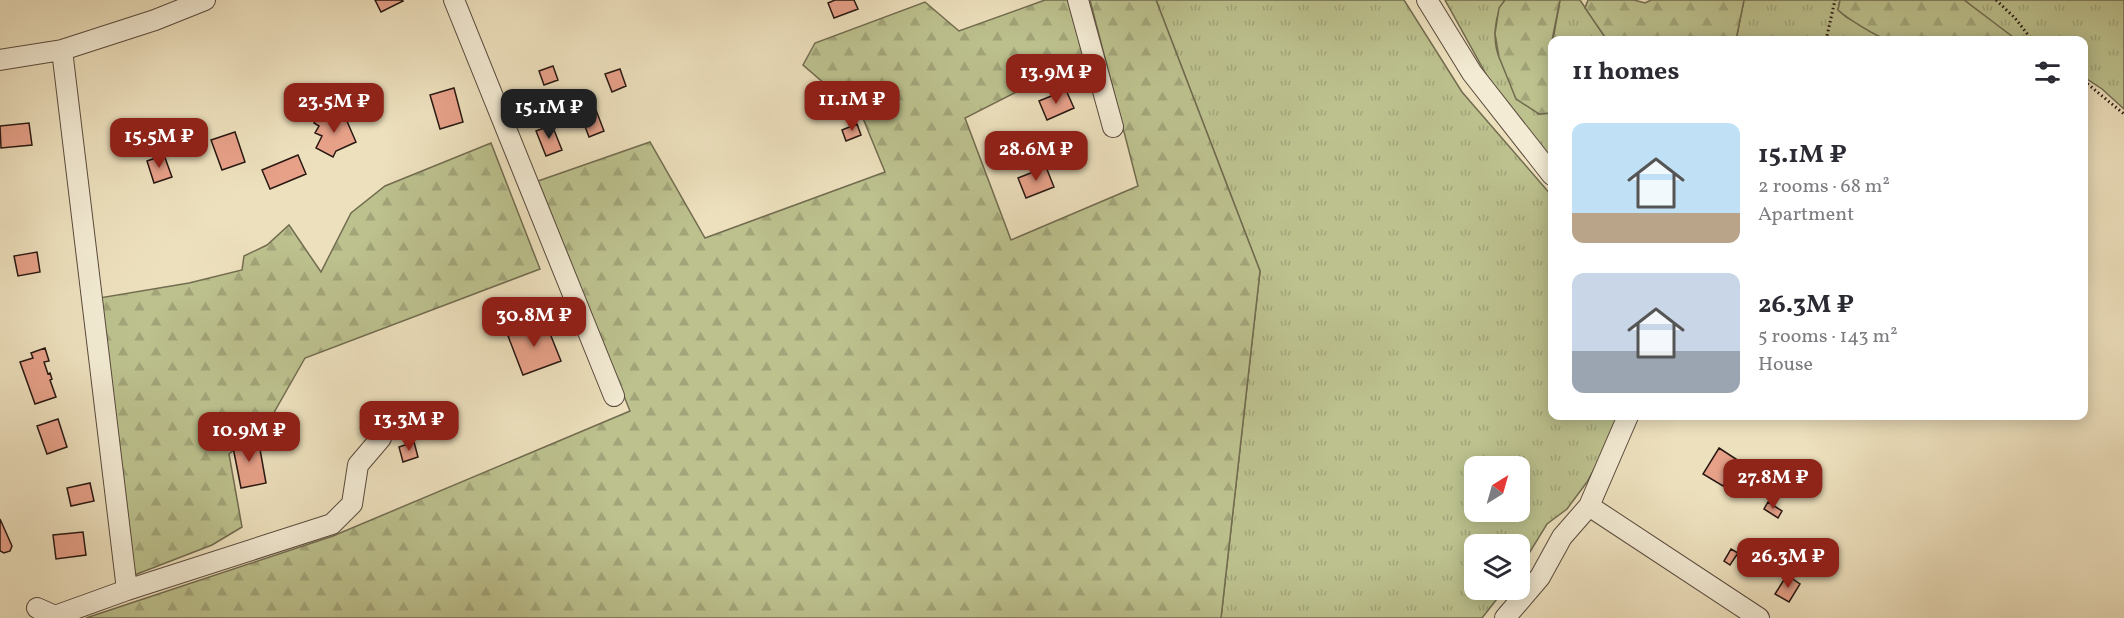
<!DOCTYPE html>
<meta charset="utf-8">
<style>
body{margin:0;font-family:Vollkorn,serif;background:#f7f7f7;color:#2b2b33;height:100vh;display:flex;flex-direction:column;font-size:22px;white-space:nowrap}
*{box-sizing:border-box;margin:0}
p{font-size:20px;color:#7c7c81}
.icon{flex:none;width:33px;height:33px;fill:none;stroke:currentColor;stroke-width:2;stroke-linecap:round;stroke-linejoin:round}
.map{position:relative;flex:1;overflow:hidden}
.side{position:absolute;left:1548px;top:36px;width:540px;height:384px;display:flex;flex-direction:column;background:#fff;border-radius:12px;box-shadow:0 3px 15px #0003}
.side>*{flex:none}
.needle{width:39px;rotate:37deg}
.fabs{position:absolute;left:1464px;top:456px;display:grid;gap:12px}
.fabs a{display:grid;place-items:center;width:66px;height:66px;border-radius:12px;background:#fff;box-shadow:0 3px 15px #0003;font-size:30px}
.price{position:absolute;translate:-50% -51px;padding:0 14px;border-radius:12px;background:#8f2418;color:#fff;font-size:20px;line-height:39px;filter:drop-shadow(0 2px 3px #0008)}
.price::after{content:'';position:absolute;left:50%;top:36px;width:18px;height:14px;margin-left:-9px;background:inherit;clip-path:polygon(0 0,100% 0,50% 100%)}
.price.selected{background:#222;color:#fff}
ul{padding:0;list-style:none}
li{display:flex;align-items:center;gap:18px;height:150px;padding:0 24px}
li span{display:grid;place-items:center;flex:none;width:168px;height:120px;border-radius:12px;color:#555}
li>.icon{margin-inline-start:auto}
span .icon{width:72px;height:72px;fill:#fffc;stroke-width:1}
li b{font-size:26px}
h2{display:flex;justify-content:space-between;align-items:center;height:72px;padding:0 24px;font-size:26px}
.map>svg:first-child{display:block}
</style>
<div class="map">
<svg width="2124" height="618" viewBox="0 0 2124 618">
<defs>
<pattern id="grass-tufts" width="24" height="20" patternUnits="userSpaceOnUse" patternTransform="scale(1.5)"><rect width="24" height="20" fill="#bcc18e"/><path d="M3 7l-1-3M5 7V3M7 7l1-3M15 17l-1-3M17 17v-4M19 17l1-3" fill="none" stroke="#a2a579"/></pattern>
<pattern id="forest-firs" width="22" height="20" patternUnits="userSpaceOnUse" patternTransform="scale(1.5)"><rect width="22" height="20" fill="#bcc18e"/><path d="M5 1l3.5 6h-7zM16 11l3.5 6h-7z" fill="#a2a579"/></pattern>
</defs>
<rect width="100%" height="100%" fill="#ede0bd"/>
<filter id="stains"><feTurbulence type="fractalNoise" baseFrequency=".00333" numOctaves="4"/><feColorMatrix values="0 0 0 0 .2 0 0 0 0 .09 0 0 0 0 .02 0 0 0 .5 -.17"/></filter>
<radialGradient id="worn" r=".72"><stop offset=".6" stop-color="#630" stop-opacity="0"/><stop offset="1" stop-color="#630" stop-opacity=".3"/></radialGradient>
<path fill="url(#grass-tufts)" stroke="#726c50" stroke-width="1.5" fill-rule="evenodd" d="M1156,0H1404L1462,92L1552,196V416H1619L1605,449L1587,482L1567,509L1547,524L1520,568V544H1474V590H1504L1482,618H1221L1260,271ZM1474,466H1520V512H1474Z
M1445,0H1505C1494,14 1492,43 1500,59C1510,78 1526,96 1538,114L1552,113V159L1492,85Z
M1560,0H1580L1607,40H1553Z
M1744,0H1840L1838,10L1846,17L1886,40H1736Z
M1964,0H2124V109L2102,89L2084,77V40H2015Z"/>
<path fill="url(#forest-firs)" stroke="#726c50" stroke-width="1.5" d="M1045,0H1070L1089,55L965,118L1011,240L1138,186L1090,0H1156L1260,271L1221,618H86L333,536L630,411L538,181L650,142L705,238L885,172L862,116L803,65L815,43L925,2L959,31Z
M1505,0H1560L1552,40V113L1539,114L1516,99L1499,57L1495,34L1499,8Z
M1588,0H1634L1645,3L1651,0H1744L1736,40H1607L1585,8Z
M1840,0H1964L2013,37L2015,40H1943L1938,37C1923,39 1902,43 1886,39C1875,36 1847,18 1838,10Z
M491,143L540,269L305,358L268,423L229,454L242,527L212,545L132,576L99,298L189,283L242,270L244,256L267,245L289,225L321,272L351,213L385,186Z"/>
<path fill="#e7a189" stroke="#281812" stroke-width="1.5" d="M375,0H402L403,1L381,12Z
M835,0H854L858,9L834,18L828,3Z
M553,66L558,80L544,85L539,71Z
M620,69L626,86L612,92L605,74Z
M454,88L463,122L440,129L430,95Z
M1066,90L1074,108L1047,120L1039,101Z
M596,110L604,131L589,137L581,116Z
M343,112L356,142L336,151L333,157L316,148L322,136L315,133L319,126L314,123L320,113L329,118Z
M29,123L32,145L1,148L0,126Z
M857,124L861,135L846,141L842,130Z
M552,125L562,150L546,156L536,131Z
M235,132L245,162L222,170L211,140Z
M164,155L172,177L154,183L147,161Z
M298,155L306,174L270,189L262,170Z
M1046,167L1054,187L1026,198L1018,178Z
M37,252L40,272L18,276L14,256Z
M545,321L561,361L523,375L508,336Z
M45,348L49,361L44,362L48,374L50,373L52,379L50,380L56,397L35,404L20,362L33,358L31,353Z
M58,419L67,447L47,454L37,426Z
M258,438L266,483L241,488L232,442Z
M414,442L418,457L403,462L399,447Z
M1719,448L1739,461L1723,486L1703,474Z
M90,483L94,501L71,506L67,488Z
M1768,502L1782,511L1778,518L1764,509Z
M0,519L12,546L10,551L4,553L0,551Z
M83,532L86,555L56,559L53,535Z
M1731,549L1738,553L1730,565L1724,561Z
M1787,575L1800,584L1789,602L1775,594Z"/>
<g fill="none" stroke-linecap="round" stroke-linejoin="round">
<g stroke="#594a3d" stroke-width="22">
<path id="minor" d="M454,0L614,396
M1078,0L1113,127
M1427,0L1472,73L1552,175
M62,50L127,590
M0,60L62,50L155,20L205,0
M1589,506L1759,618
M37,608L55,616L127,590L332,524L352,504L358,465L381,438
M1505,618L1540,577L1562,537L1589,506L1628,416"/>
</g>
<path stroke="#281812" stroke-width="3" stroke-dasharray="1.5 3" stroke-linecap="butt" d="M1996,0L2015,18L2032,40
M1826,40L1835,0
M2084,81L2124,114"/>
<use href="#minor" stroke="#f3ebd4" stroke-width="20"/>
</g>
<rect width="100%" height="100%" filter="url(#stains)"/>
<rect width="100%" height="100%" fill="url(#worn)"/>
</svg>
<div class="fabs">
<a><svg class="needle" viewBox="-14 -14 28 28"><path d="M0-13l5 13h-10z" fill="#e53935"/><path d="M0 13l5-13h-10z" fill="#7c7c81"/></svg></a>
<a><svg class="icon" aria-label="layers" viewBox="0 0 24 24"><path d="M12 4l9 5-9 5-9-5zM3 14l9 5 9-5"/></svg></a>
</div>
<b class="price" style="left:1056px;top:105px">13.9M ₽</b>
<b class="price" style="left:852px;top:132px">11.1M ₽</b>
<b class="price" style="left:334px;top:134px">23.5M ₽</b>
<b class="price selected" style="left:549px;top:140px">15.1M ₽</b>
<b class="price" style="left:159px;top:169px">15.5M ₽</b>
<b class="price" style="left:1036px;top:182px">28.6M ₽</b>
<b class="price" style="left:534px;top:348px">30.8M ₽</b>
<b class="price" style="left:409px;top:452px">13.3M ₽</b>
<b class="price" style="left:249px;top:463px">10.9M ₽</b>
<b class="price" style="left:1773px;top:510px">27.8M ₽</b>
<b class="price" style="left:1788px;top:589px">26.3M ₽</b>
<section class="side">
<h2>11 homes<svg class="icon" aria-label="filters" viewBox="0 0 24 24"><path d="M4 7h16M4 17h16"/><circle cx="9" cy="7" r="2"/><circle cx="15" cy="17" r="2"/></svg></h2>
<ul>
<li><span style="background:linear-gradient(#bfe0f5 75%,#b9a48a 0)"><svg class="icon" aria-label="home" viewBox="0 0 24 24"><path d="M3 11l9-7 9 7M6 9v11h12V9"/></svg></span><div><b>15.1M ₽</b><p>2 rooms · 68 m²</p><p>Apartment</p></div></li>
<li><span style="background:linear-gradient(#c9d6e8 65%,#9aa5b1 0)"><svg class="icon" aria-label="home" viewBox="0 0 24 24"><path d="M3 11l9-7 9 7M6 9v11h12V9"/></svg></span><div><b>26.3M ₽</b><p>5 rooms · 143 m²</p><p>House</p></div></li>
</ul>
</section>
</div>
